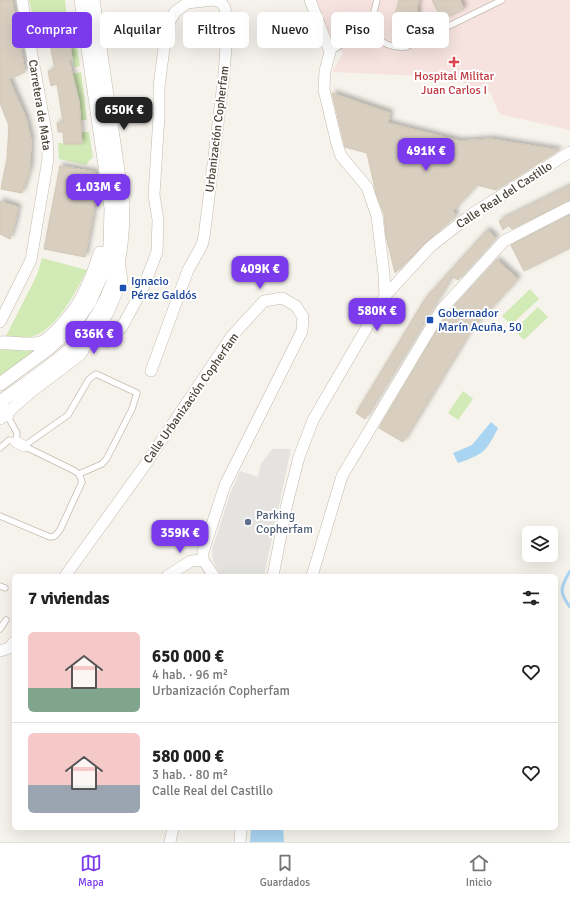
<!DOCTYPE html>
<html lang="es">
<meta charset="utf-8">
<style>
body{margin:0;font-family:Signika,sans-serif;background:#f2f2f2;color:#222;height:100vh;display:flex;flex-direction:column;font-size:15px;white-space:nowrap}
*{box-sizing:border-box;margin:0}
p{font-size:13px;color:#767676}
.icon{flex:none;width:22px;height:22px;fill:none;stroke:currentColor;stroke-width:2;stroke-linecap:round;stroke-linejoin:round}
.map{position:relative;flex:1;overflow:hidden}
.side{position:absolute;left:12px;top:574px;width:546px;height:256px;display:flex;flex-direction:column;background:#fff;border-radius:6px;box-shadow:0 4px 16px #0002}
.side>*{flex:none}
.guide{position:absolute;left:12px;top:12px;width:546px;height:36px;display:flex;gap:8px}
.buttons{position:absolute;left:522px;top:526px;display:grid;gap:8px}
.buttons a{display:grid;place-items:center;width:36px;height:36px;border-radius:6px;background:#fff;box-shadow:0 4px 16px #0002;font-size:20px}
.price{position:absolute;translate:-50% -34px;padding:0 9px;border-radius:8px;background:#7c3aed;color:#fff;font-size:13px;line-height:26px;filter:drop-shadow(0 1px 2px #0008)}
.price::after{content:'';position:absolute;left:50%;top:24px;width:12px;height:9px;margin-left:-6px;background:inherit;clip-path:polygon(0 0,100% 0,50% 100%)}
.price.active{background:#222;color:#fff}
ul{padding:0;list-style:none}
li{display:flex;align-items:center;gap:12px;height:100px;padding:0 16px}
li+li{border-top:1px solid #e0e0e0}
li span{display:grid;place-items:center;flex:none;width:112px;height:80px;border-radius:6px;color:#555}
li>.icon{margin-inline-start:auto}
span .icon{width:48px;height:48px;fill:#fffc;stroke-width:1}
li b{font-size:17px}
h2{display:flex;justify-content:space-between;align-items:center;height:48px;padding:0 16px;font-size:17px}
.tag{padding:0 14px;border-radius:6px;background:#fff;box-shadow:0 4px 16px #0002;font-size:14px;line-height:36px}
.tag.active{background:#7c3aed;color:#fff}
.tab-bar{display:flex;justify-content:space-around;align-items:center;height:56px;border-top:1px solid #e0e0e0;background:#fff;font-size:11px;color:#767676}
.tab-bar a{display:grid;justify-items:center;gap:2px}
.tab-bar .active{color:#7c3aed}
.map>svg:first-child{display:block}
</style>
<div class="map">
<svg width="570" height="842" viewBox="0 0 570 842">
<defs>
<filter id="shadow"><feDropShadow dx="3" dy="-3" stdDeviation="2" flood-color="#0004"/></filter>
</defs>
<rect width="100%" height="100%" fill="#f6f3ec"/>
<path fill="#f6e3e0" d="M315,0H570V130L499,114L491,93L446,77L332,72L343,53L333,45Z"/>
<path fill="#d2eab5" d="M29,0H65L68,29L37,36Z
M75,33L80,66L74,67L69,34Z
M81,72L87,120H81L80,102L73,74Z
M81,132H89L93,157L86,165L59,159L58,143L82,144Z
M42,258L87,270C76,291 58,328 34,336C24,339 16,336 6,336L37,275Z
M530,289L539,299L511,325L502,316Z
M538,307L548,317L524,340L514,330Z
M0,349L34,350H35L0,377Z
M463,391L473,399L458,420L448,413Z"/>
<path fill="#e5e3e0" d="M272,449H291L264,576H222L213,561L212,550L230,494L240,471L258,477L261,464Z"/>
<path fill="#a9d4f2" d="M491,422L498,428C486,452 484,454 458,463L453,453L472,445Z
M251,828H283L284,842H250Z"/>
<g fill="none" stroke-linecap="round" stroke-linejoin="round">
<path stroke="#a9d4f2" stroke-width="3" d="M570,571C561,587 558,591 570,607"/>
</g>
<path fill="#d8cfc1" stroke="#d3c7b4" filter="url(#shadow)" d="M0,0H12L25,72L9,79L26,118L31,139L30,168L22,193L1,189L7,159L9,126L0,103Z
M399,0H419L417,8L418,15L414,21L411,32L402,33L392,27Z
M432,0H460L464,9L442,20Z
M68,29L72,60H69L79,102L82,144H64L63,132H58L57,123L63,122L57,84L51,86L48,71L55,70L48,34Z
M332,93L390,113L388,123L460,141L491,139L559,150L496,190L477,185L453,211L456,216L426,242L395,273L386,236L384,214L376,193L367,153L345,147Z
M60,166L95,172L97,192L85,257L44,249Z
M570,186V200L512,229L508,225L503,230L499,221Z
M0,201L18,207L15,223L10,239L0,234Z
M570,215V248L524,271L511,245Z
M487,230L496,238L458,280L452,276L365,419L356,413L425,299Z
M497,260L518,279L475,326L474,325L403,442L379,428L446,315Z"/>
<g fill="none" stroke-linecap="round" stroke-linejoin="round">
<g stroke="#c2bbae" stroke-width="7">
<path id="service" d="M371,34L372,19L377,0
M330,52L357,35L371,34C382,42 391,49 406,47L502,0
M24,446L68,415L89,379L96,374L137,393L132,409L107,458L102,464L79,474
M0,448L9,440L16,442L17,433L7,415
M0,516L50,537L55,536L60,530L82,482L79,474L73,470L24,446
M0,586L5,588
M0,629L6,620"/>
</g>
<g stroke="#c2bbae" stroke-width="12">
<path id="minor" d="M310,0L330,52L325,71L324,90L337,144L341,156L367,187L377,216L384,274L385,296
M0,322L31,260L48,159L47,137L22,0
M94,336L106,342L122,327L143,288L157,252L158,220L154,195L159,116V87L164,48L170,21L175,12L187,3L213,0L221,2L225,8L227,31L224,75L204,237L202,245L188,270L151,371
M0,419L31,392L80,355L108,313L122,280L119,263
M16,442L24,446
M65,576L143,468L231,337L264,301L282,298L296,306L303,317L302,331L225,485L203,552V560L214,576
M167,576L191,561L203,560
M273,576L286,508L299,457L313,420L385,296L430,247L472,214L570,152
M312,576L342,476L442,309L504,241L570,207
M0,651L9,648L14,642
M170,842L173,828
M240,842L241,828"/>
</g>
<g stroke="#c2bbae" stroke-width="14">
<path id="tertiary" d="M0,343C14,342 26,346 40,343C52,340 76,310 82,298C89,284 96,268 100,253
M0,384L49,348L73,326L89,303L102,274L110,246L111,208L81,0
M0,402C22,386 45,371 66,353C76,346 83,335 90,326C118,288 123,250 123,205L93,0
M0,404L7,415"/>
</g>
<use href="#service" stroke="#fff" stroke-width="5.5"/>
<use href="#minor" stroke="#fff" stroke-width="11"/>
<use href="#tertiary" stroke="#fff" stroke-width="13"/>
</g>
<path fill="#e0444e" stroke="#fff" stroke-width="1.5" d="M452 56h4v4h4v4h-4v4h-4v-4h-4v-4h4z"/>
<g fill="#1a4fb4" stroke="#fff" stroke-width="1.5">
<rect x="119" y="284" width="8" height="8" rx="2"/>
<rect x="426" y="316" width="8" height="8" rx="2"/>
</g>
<circle fill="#5c6f8a" stroke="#fff" stroke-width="1.5" cx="248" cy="522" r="4"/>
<g text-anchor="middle" stroke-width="4" stroke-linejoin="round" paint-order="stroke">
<g font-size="12" fill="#be3a42" stroke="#fff">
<text x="454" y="80">Hospital Militar<tspan x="454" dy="14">Juan Carlos I</tspan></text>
</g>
<g font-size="12" fill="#4b4439" stroke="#fff">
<text transform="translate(40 105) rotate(81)" y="4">Carretera de Mata</text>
<text transform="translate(217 129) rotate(-83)" y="4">Urbanización Copherfam</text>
<text transform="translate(504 195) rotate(-33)" y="4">Calle Real del Castillo</text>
<text transform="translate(191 398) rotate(-55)" y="4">Calle Urbanización Copherfam</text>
</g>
<g font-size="12" fill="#164399" stroke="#fff" text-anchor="start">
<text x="131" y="285">Ignacio<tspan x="131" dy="14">Pérez Galdós</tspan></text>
<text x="438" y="317">Gobernador<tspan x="438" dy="14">Marín Acuña, 50</tspan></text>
</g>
<g font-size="12" fill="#4e5e75" stroke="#fff" text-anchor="start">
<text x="256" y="519">Parking<tspan x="256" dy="14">Copherfam</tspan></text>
</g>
</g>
</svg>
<div class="buttons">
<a><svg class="icon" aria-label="layers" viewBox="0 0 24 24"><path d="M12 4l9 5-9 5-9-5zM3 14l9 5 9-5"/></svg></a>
</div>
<b class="price active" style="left:124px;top:131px">650K €</b>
<b class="price" style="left:426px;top:172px">491K €</b>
<b class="price" style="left:98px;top:208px">1.03M €</b>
<b class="price" style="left:260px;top:290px">409K €</b>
<b class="price" style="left:377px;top:332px">580K €</b>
<b class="price" style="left:94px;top:355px">636K €</b>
<b class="price" style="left:180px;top:554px">359K €</b>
<div class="guide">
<a class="tag active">Comprar</a>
<a class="tag">Alquilar</a>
<a class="tag">Filtros</a>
<a class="tag">Nuevo</a>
<a class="tag">Piso</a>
<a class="tag">Casa</a>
</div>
<section class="side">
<h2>7 viviendas<svg class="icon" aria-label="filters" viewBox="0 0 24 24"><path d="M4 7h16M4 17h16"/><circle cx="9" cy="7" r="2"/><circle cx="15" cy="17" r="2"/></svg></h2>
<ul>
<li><span style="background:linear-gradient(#f6c9c9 70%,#7fa58c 0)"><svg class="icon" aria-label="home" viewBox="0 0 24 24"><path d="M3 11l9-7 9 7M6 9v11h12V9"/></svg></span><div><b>650 000 €</b><p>4 hab. · 96 m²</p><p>Urbanización Copherfam</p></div><svg class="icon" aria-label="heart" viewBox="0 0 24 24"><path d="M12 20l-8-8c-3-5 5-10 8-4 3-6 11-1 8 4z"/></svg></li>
<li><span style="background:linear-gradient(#f6c9c9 65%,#9aa5b1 0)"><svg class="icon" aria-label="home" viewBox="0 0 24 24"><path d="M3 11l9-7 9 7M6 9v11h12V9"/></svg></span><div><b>580 000 €</b><p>3 hab. · 80 m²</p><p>Calle Real del Castillo</p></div><svg class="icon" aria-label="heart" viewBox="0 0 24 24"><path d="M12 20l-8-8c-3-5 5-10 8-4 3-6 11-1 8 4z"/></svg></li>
</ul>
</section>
</div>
<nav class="tab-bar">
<a class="active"><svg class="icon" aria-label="map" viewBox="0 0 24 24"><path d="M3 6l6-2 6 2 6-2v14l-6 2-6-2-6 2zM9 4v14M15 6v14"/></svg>Mapa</a>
<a><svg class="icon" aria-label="saved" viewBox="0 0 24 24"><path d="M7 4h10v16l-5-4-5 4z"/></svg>Guardados</a>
<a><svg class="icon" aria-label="home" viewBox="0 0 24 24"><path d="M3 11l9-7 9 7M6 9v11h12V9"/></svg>Inicio</a>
</nav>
